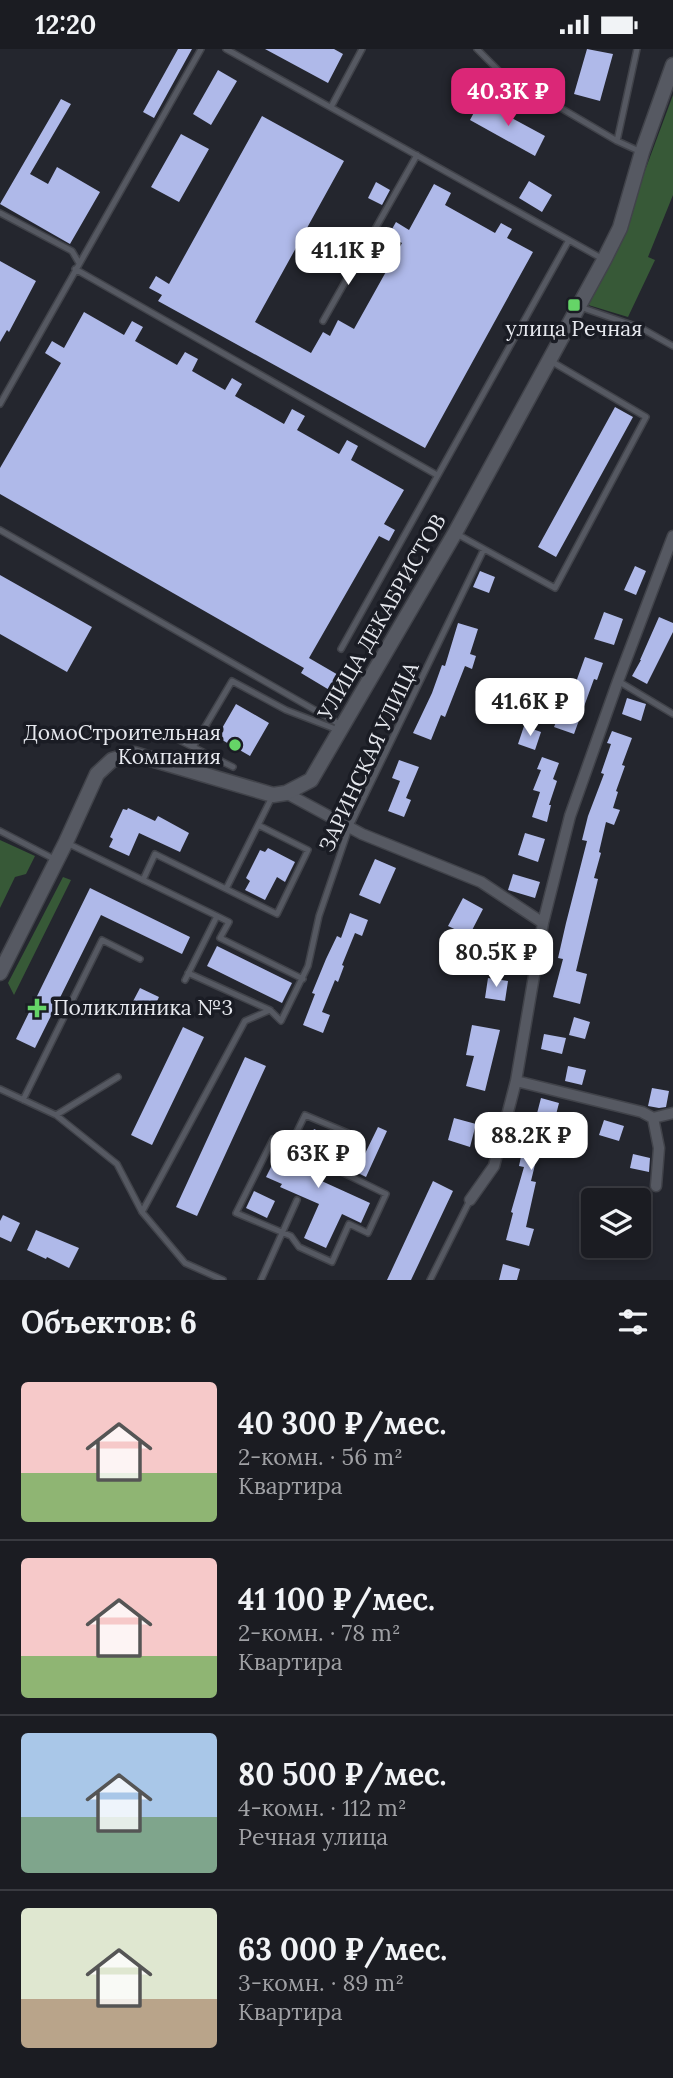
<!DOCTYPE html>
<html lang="ru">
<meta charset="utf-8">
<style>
body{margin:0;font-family:Lora,serif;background:#28292f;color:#f1f3f6;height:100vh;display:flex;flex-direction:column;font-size:26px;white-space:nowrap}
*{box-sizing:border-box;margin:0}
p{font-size:23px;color:#a0a1a5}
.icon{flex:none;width:38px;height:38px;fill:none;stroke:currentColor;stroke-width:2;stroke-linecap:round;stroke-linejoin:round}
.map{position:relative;height:1231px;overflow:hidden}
.details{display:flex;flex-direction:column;background:#1b1c22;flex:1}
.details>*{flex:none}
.fabs{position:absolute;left:581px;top:1139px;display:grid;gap:14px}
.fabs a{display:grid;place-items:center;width:70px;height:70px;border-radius:7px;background:#1b1c22;box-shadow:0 4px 10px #0003,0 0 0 2px #393a40;font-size:35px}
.price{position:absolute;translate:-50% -60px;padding:0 16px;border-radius:14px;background:#fff;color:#222;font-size:23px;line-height:46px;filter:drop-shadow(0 2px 4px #0008)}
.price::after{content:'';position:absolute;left:50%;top:42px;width:21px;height:16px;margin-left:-10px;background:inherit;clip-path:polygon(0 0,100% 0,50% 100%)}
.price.active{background:#db2777;color:#fff}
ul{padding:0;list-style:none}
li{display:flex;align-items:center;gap:21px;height:175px;padding:0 21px}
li+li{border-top:2px solid #393a40}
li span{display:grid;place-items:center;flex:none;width:196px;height:140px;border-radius:7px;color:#555}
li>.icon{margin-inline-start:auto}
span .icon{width:84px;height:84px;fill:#fffc;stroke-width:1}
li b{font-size:30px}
h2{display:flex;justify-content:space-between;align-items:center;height:84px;padding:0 21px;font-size:30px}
.status{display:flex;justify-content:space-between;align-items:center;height:49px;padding:0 35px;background:#1b1c22;direction:ltr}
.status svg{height:19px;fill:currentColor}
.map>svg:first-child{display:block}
</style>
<div class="status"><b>12:20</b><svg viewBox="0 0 49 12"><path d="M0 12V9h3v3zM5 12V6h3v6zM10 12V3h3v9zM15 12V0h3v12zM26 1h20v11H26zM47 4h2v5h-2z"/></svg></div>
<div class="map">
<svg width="673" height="1231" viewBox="0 0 673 1231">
<rect width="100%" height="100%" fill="#24262e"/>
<path fill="#375937" d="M673,46V146L648,208L655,211L628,268L585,255L623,181Z
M0,791L35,807L26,825L15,828L0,859Z
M63,828L71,831L14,946L8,934Z"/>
<path fill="#afb9e9" d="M178,0H192L154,69L143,63Z
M265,0H334L343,5L328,34Z
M587,0L613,5L600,52L574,45Z
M218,21L237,32L211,76L193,65Z
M61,50L71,55L30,125L48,135L57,118L100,143L70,195L0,155Z
M480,52L545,87L535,107L470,71Z
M262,67L344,112L255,273L311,304L323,283L330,287L338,271L354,280L402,194L388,187L396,173L409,181L434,135L451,144L445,156L495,184L501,174L512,180L507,189L533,203L425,399L158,252L162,246L149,239L156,227L169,235Z
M181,85L209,100L179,153L151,138Z
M529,132L552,146L542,163L519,149Z
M376,133L390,141L382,156L368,149Z
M0,212L36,232L9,283L7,281L0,293Z
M84,263L124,286L132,272L143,278L135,292L177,316L185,303L198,310L192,322L225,341L232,329L242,335L235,347L284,375L292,360L305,367L297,381L339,405L347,391L358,397L351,411L404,441L384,475L395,481L389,492L379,487L309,609L340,627L331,642L301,624L304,619L0,445V419L61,314L45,304L52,292L64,299Z
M615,358L633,368L556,508L538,498Z
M635,517L646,522L636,546L624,541Z
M480,522L495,528L489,544L473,538Z
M0,526L92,578L67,623L0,585Z
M604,563L623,570L614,596L594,590Z
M659,568L673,574V583L647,635L632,627L641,611H640Z
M458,574L478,580L470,605L476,607L472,620L465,617L445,668L441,666L431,691L413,684L432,644L442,616L445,617Z
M585,608L603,614L597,631L594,630L574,685L554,678L573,632L576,633Z
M627,649L646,655L641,672L622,665Z
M236,655L269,674L250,707L217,688Z
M524,677L541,683L535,701L518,695Z
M612,682L632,689L622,716L625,717L616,742L618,743L613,759L620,761L614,776L606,773L599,803L601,804L594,829L598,830L576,922L587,925L580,955L553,948L563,910L558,909L566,874L587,792L582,791L588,767L604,725L601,724L611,695L607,694Z
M542,708L559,714L553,730L557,732L549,756H551L547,773L532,768L540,743L533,741L541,721L537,720Z
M399,711L419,718L406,749L411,751L404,768L388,762L400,732L392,729Z
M128,759L155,772L158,767L189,784L180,803L139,784L129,807L109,798L113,790L110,788L123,760L127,761Z
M525,784L545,790L538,813L518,806Z
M268,799L295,813L285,833L277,828L265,851L245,841L250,832L246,829L260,801L265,803Z
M375,810L396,819L380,855L359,846Z
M513,825L540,833L535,849L508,841Z
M90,839L190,888L182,905L101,866L35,999L16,990Z
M463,849L483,860L469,887L448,877Z
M350,864L368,871L362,887L355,884L342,916L344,917L338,933L335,931L322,963L330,966L323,984L303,976L315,945L312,944L326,910L337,887L341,889Z
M492,891L511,894L508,914L488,911Z
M217,897L292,934L282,954L207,917Z
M488,929L508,932L505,952L485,949Z
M140,939L159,948L150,967L130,958Z
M574,968L590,973L585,990L569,986Z
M472,976L500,981L485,1042L466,1037L474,1007L466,1006Z
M183,978L204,988L152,1096L131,1086Z
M544,985L566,989L562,1005L541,1000Z
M245,1008L266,1017L197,1167L176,1158Z
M568,1017L586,1021L582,1036L565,1032Z
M652,1039L669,1042L666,1058L659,1059L648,1057Z
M541,1049L559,1054L548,1097L540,1095L531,1132L536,1133L526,1178L534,1180L529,1197L506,1191L513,1164L511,1163L524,1118L519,1117L522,1103L525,1104L532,1075L534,1076Z
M454,1069L476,1075L470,1098L448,1091Z
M604,1071L624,1077L619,1092L599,1086Z
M378,1078L387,1082L366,1128L356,1123Z
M314,1080L334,1089L315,1129L370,1154L361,1174L342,1165L326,1199L304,1189L319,1155L280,1138L282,1135L266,1128L275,1110L296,1119Z
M633,1105L650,1109L649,1123L630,1119Z
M433,1132L453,1142L411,1231H387Z
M254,1142L275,1152L267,1169L246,1159Z
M3,1166L20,1174L11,1193L0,1188V1172Z
M36,1181L79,1199L69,1219L47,1208L46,1210L27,1201Z
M503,1215L520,1220L517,1231H499Z"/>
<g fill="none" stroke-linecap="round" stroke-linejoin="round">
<g stroke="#41434a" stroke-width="8">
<path id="service" d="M226,0L601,209
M477,0L501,24L617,92L639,102
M331,58L362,0
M617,92L637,0
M0,164L72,202L79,214
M75,220L437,426
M580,258L641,279L673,297
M323,272L417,106
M0,355L201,0
M0,481L341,676
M455,484L555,539L646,368L549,311
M341,600L569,191
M618,632L673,665
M177,690L193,698
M233,718L193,698L232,632L286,661L338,681
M0,782L56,811
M67,794L217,867L185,931
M143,831L155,805L226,840L273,746
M226,840L277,865L308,801L258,776
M217,867L229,873L220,889L303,930
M188,924L270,961
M0,1040L56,1066L118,1028
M23,1051L102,891L140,910
M56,1066L117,1115L142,1163L185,1214L223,1231
M305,1066L348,1084L333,1119L386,1145L368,1184L349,1175L332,1213L299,1198L291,1187L236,1164L273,1090L289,1099Z
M142,1163L245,972L270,961L281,972L308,917L319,867L349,779L484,500
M261,1231L297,1151
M430,1231L470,1151"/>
</g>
<g stroke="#41434a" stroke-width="13">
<path id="minor" d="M286,744L362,785L481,833L543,874
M516,1032L642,1063L653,1069L659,1099L656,1137
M653,1069L673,1064
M470,1151L494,1117L516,1032L543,874L570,767L618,632L673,487"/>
</g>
<g stroke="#41434a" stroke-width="17">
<path id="tertiary" d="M0,924L66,793L97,725L112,711L134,705L273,746L286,744L311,731L455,484L604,211L620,179L642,103L673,16"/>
</g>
<use href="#service" stroke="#565962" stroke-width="5"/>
<use href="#minor" stroke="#565962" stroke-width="10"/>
<use href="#tertiary" stroke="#565962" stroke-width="14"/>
</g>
<g fill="#65d467" stroke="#1a1c24" stroke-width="2.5">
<rect x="567" y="249" width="14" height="14" rx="3.5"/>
<circle cx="235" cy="696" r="7"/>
<path d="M33.5 948.5h7v7h7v7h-7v7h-7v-7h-7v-7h7z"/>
</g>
<g text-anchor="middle" stroke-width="7" stroke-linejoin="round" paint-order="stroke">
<g font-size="21" fill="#e6e8ee" stroke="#1a1c24">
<text x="574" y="287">улица Речная</text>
<text x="221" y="691" text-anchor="end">ДомоСтроительная<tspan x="221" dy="24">Компания</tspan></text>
<text x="53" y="966" text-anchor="start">Поликлиника №3</text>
</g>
<g font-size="21" fill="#e6e8ee" stroke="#1a1c24">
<text transform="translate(382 568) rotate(-60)" y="7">УЛИЦА ДЕКАБРИСТОВ</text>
<text transform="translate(369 708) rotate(-65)" y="7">ЗАРИНСКАЯ УЛИЦА</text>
</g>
</g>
</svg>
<div class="fabs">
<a><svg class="icon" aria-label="layers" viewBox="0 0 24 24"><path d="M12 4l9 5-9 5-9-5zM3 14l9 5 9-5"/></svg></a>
</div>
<b class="price active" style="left:508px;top:79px">40.3K ₽</b>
<b class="price" style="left:348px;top:238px">41.1K ₽</b>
<b class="price" style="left:530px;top:689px">41.6K ₽</b>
<b class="price" style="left:496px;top:940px">80.5K ₽</b>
<b class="price" style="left:531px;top:1123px">88.2K ₽</b>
<b class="price" style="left:318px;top:1141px">63K ₽</b>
</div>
<section class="details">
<h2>Объектов: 6<svg class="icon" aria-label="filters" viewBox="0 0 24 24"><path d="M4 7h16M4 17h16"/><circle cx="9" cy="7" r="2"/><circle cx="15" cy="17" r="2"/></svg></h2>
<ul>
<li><span style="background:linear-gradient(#f6c9c9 65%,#8fb573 0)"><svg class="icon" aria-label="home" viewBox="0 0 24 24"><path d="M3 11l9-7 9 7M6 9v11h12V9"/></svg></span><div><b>40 300 ₽/мес.</b><p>2-комн. · 56 m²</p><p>Квартира</p></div></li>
<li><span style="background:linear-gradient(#f6c9c9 70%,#8fb573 0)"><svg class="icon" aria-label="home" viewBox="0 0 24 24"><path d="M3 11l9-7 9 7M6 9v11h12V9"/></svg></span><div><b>41 100 ₽/мес.</b><p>2-комн. · 78 m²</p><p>Квартира</p></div></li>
<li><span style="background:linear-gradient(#a9c7e8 60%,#7fa58c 0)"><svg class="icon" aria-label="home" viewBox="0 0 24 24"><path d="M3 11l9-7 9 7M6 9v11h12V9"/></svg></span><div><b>80 500 ₽/мес.</b><p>4-комн. · 112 m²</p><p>Речная улица</p></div></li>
<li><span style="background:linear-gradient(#dfe7d0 65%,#b9a48a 0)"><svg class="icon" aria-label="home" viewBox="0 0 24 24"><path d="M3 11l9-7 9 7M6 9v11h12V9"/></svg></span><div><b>63 000 ₽/мес.</b><p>3-комн. · 89 m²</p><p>Квартира</p></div></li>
</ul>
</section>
